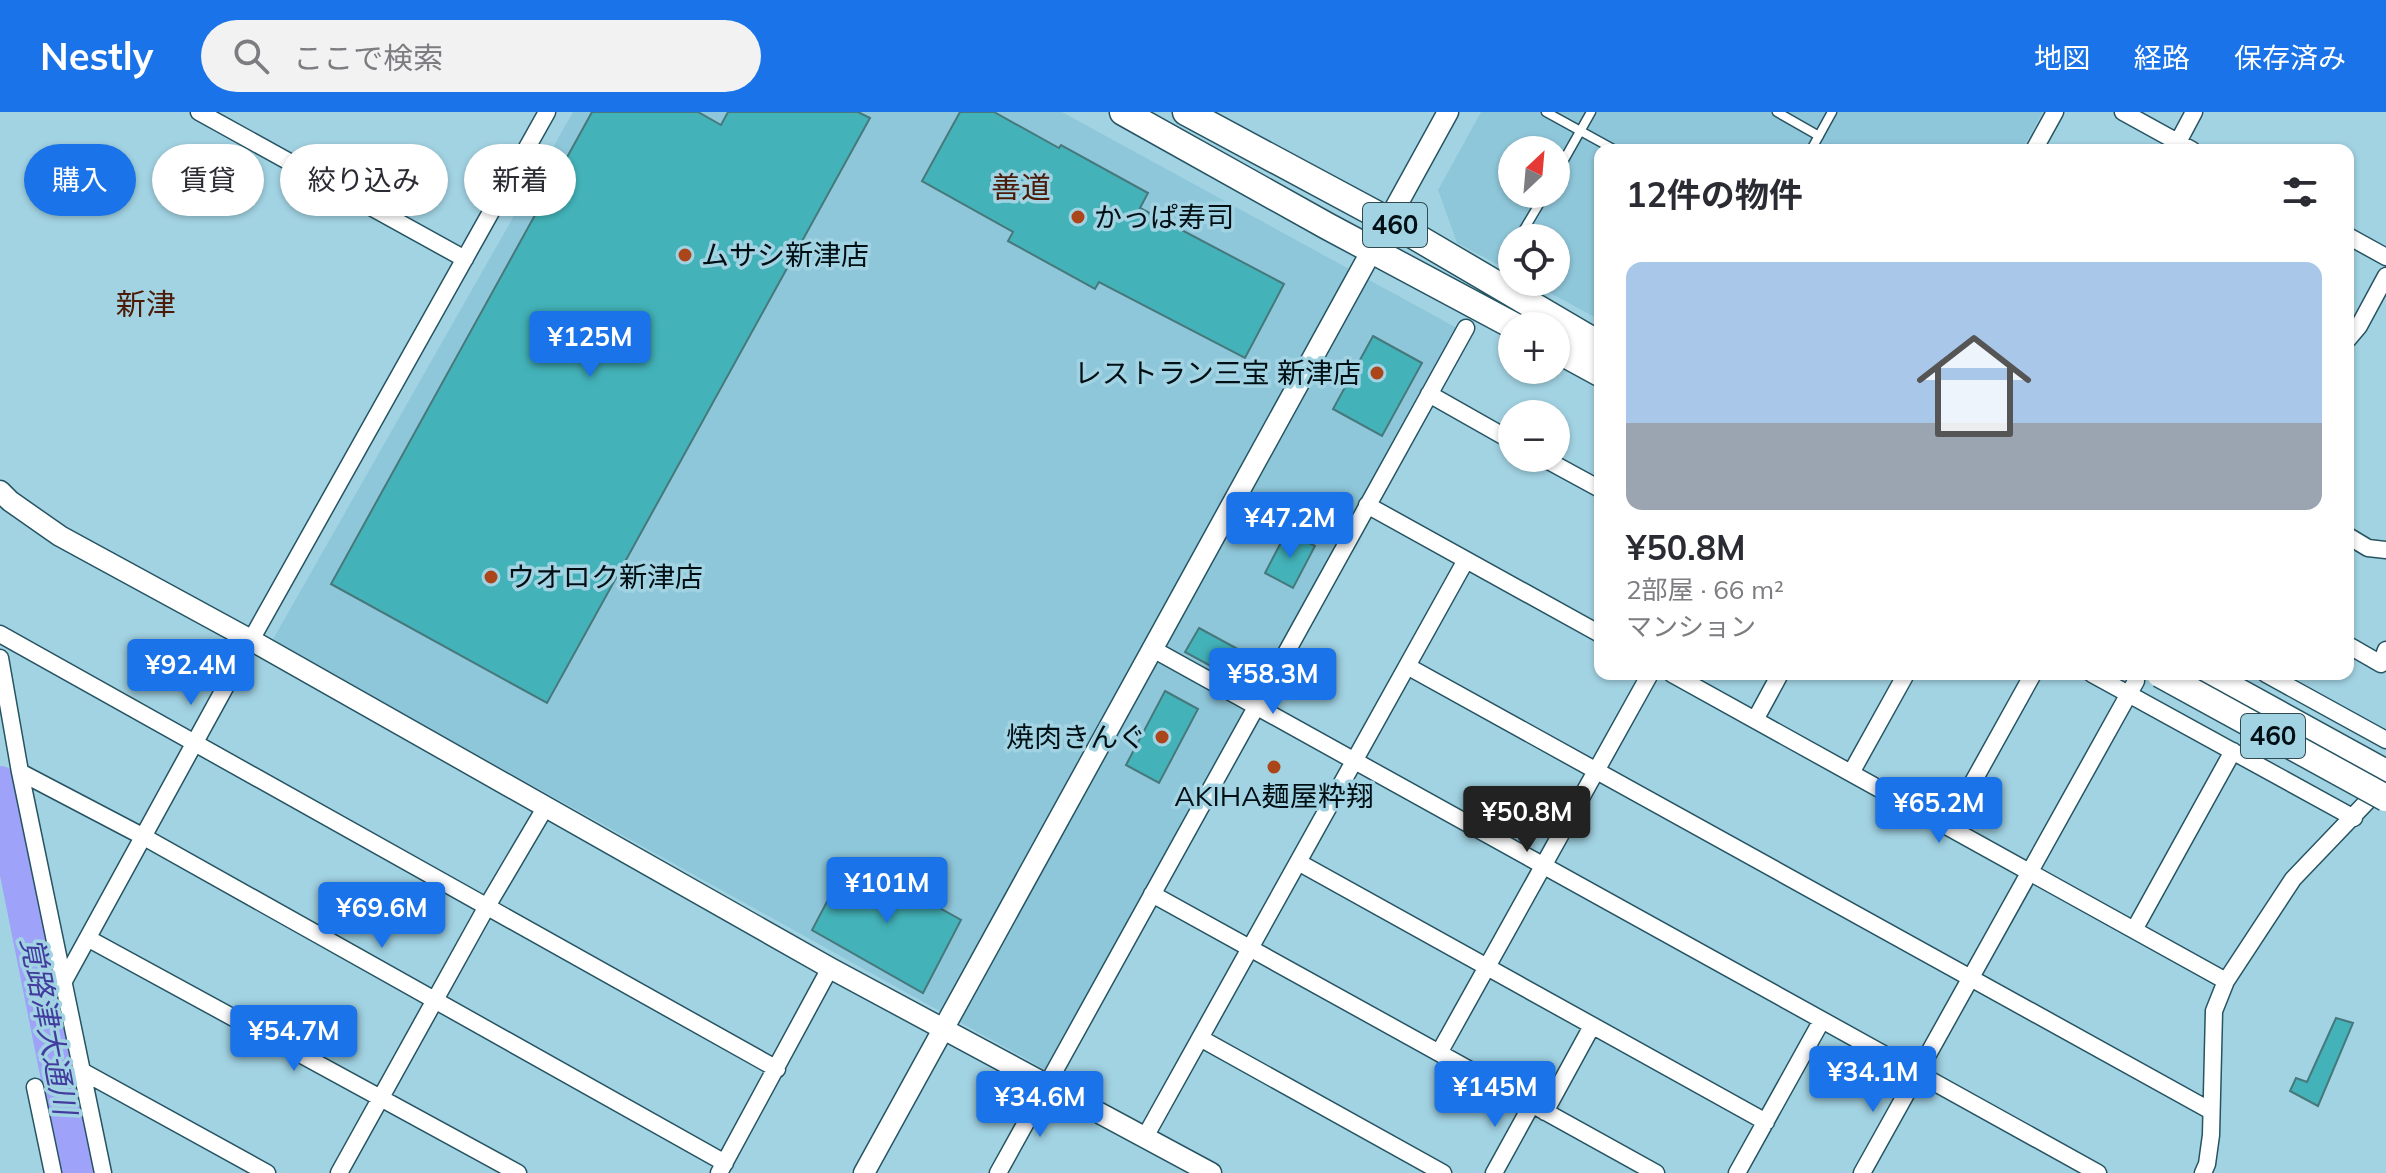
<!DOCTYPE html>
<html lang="ja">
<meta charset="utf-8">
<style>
body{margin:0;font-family:Mulish,"Noto Sans JP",sans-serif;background:#f2f2f3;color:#2b2b33;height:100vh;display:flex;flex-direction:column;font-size:30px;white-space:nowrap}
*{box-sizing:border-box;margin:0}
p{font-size:26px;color:#7c7c81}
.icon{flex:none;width:44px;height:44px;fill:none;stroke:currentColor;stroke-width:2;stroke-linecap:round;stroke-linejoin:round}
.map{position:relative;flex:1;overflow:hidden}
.drawer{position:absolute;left:1594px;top:32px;width:760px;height:536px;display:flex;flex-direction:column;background:#fff;border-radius:16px;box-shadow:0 2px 6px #0004}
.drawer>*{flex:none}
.banner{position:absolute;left:24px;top:32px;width:760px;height:72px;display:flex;gap:16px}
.needle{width:52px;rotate:26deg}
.tools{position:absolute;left:1498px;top:24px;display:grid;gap:16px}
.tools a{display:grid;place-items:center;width:72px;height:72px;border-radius:50%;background:#fff;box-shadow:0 2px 6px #0004;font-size:40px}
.price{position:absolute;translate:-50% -68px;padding:0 18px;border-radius:8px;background:#1a73e8;color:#fff;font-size:26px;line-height:52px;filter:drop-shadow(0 2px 4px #0008)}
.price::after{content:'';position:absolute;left:50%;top:48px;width:24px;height:18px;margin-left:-12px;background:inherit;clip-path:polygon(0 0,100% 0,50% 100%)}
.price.selected{background:#222;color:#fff}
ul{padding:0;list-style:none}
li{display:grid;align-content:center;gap:16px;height:424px;padding:0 32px}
li span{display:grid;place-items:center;height:248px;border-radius:16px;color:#555}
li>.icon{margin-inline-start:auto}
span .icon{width:144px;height:144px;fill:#fffc;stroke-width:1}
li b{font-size:34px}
h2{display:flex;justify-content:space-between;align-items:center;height:96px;padding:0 32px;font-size:34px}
.tag{padding:0 28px;border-radius:36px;background:#fff;box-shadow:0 2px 6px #0004;font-size:28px;line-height:72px}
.tag.selected{background:#1a73e8;color:#fff}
header{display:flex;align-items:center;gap:48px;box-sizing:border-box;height:112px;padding:0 40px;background:#1a73e8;color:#fff}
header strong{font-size:38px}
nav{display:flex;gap:44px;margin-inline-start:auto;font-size:28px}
.search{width:560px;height:72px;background:#f2f2f3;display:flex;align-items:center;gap:20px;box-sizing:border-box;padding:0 28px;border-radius:44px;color:#7c7c81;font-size:30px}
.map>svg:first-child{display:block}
</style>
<header>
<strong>Nestly</strong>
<div class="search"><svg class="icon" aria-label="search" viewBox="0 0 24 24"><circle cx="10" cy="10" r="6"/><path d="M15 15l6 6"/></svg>ここで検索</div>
<nav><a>地図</a><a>経路</a><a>保存済み</a></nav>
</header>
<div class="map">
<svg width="2386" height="1061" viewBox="0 0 2386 1061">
<rect width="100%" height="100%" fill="#a2d3e3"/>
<path fill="#8fc7da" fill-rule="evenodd" d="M573,0H1062L1457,216L1046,958L272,529Z
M1481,0H2043L2022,38H1600V208L1530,170H1556V126H1512V160L1457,131L1438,78ZM1512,38H1556V82H1512Z"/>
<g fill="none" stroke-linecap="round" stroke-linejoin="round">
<path stroke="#9ea2f9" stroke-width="36" d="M0,672L78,1061"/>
</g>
<path fill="#43b3b9" stroke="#46787c" stroke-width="2" d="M592,0H698L721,13L728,0H858L870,6L547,591L331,472Z
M960,0H994L1059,36L1061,33L1148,81L1140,96L1284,172L1245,246L1099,170L1095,177L1008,129L1013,120L922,69Z
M1373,224L1422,251L1382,324L1333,297Z
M1287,419L1315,434L1293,476L1265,461Z
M1199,516L1245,541L1231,565L1185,540Z
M1165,579L1198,597L1159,671L1126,653Z
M850,746L961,808L923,881L812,818Z
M2336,906L2353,911L2318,994L2290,979L2296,966L2307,970Z"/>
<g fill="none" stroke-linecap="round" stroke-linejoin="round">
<g stroke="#265462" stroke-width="11">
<path id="service" d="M1546,0L1615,38
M1777,0L1819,24
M1811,38L1832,0
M1556,62L1591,0
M1519,126L1545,82
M1509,145L1512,139"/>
</g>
<g stroke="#265462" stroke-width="19">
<path id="minor" d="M199,0L465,147
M2123,0L2192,38
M2178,30L2194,0
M2034,38L2055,0
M2348,124L2386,145
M2348,227L2359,214L2386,164
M1429,282L1512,329
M1543,346L1600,377
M1367,393L1600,522
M2348,424L2368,436L2386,438
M0,522L777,957
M2348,533L2381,552L2386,538
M1151,536L2098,1061
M0,546L20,660L103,1061
M1407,554L2211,999
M1672,562L2226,869
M2092,562L2354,706
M2266,562L2386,628
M1755,608L1780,562
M20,660L144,725L725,1051
M1851,661L1906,562
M1948,715L2033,562
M1298,750L1766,1010
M1152,782L1656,1061
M2134,818L2233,639
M89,827L518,1061
M64,869L251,528L547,0
M1200,926L1443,1061
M1439,941L1650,562
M80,958L267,1061
M35,975L53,1061
M1545,1000L1592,914
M1145,1025L1466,448
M339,1061L486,796L545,696
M719,1061L830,856
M998,1061L1466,216
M1494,1061L1532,992
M1737,1061L1822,908
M1862,1061L2136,569
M2203,1061L2207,1052L2211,1023L2214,899L2226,869L2293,767L2380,676"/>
</g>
<g stroke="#265462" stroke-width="23">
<path id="tertiary" d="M0,379L10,389L60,424L251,528L830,856L1211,1061
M864,1061L1448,0"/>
</g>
<g stroke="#265462" stroke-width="29">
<path id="trunk" d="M1123,0L1327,114L1514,214
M1186,0L1389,109L1600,233
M1556,237L1600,261
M2206,562L2386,661"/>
</g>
<use href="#service" stroke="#fff" stroke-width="8"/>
<use href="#minor" stroke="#fff" stroke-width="16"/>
<use href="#tertiary" stroke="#fff" stroke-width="20"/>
<use href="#trunk" stroke="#fff" stroke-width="26"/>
<g stroke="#265462" stroke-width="29" stroke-linecap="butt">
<path id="trunk-bridge" d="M2160,562L2386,686"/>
</g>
<use href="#trunk-bridge" stroke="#fff" stroke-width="26"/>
</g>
<g fill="#ab461b" stroke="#a2d3e3" stroke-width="3">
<circle cx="1078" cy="105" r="8"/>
<circle cx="685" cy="143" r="8"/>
<circle cx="1377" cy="261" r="8"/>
<circle cx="491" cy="465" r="8"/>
<circle cx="1162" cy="625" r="8"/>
<circle cx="1274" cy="655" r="8"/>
</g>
<g text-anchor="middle" stroke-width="7" stroke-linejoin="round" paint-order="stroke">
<g fill="#a2d3e3" stroke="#314a52" stroke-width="2">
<rect x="1363" y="91" width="64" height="44" rx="6"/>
<rect x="2241" y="602" width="64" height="44" rx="6"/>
</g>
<g font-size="26" font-weight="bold" fill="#000f14">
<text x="1395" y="122">460</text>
<text x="2273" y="633">460</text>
</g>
<g font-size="28" fill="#000f14" stroke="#a2d3e3" text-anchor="start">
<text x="1094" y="115">かっぱ寿司</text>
<text x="701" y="153">ムサシ新津店</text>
<text x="1361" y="271" text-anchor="end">レストラン三宝 新津店</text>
<text x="507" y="475">ウオロク新津店</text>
<text x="1146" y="635" text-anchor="end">焼肉きんぐ</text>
<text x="1274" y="694" text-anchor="middle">AKIHA麺屋粋翔</text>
</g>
<g font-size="30" fill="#4c1b07" stroke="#a2d3e3">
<text x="1021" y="86">善道</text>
<text x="146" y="203">新津</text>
</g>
<g font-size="30" font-style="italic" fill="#433c9f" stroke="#a2d3e3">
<text transform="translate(48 914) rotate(79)" y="10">覚路津大通川</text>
</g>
</g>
</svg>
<div class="tools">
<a><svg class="needle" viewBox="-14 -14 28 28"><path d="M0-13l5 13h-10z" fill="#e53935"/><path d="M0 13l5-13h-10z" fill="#7c7c81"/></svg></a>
<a><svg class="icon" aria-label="locate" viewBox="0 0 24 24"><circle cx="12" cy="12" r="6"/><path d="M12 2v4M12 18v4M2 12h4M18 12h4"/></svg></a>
<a>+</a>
<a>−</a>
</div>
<b class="price" style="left:590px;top:267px">¥125M</b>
<b class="price" style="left:1290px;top:448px">¥47.2M</b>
<b class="price" style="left:191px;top:595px">¥92.4M</b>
<b class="price" style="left:1273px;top:604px">¥58.3M</b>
<b class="price" style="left:1939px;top:733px">¥65.2M</b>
<b class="price selected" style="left:1527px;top:742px">¥50.8M</b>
<b class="price" style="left:887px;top:813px">¥101M</b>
<b class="price" style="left:382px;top:838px">¥69.6M</b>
<b class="price" style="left:294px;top:961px">¥54.7M</b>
<b class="price" style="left:1873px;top:1002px">¥34.1M</b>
<b class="price" style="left:1495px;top:1017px">¥145M</b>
<b class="price" style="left:1040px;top:1027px">¥34.6M</b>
<div class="banner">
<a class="tag selected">購入</a>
<a class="tag">賃貸</a>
<a class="tag">絞り込み</a>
<a class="tag">新着</a>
</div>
<section class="drawer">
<h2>12件の物件<svg class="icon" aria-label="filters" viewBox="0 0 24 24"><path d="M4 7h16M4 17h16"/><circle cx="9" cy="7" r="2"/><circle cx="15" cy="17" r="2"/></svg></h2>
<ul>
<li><span style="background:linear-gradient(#a9c7e8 65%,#9aa5b1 0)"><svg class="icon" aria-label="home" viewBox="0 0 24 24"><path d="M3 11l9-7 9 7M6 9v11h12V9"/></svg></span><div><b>¥50.8M</b><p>2部屋 · 66 m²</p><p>マンション</p></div></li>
</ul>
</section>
</div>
